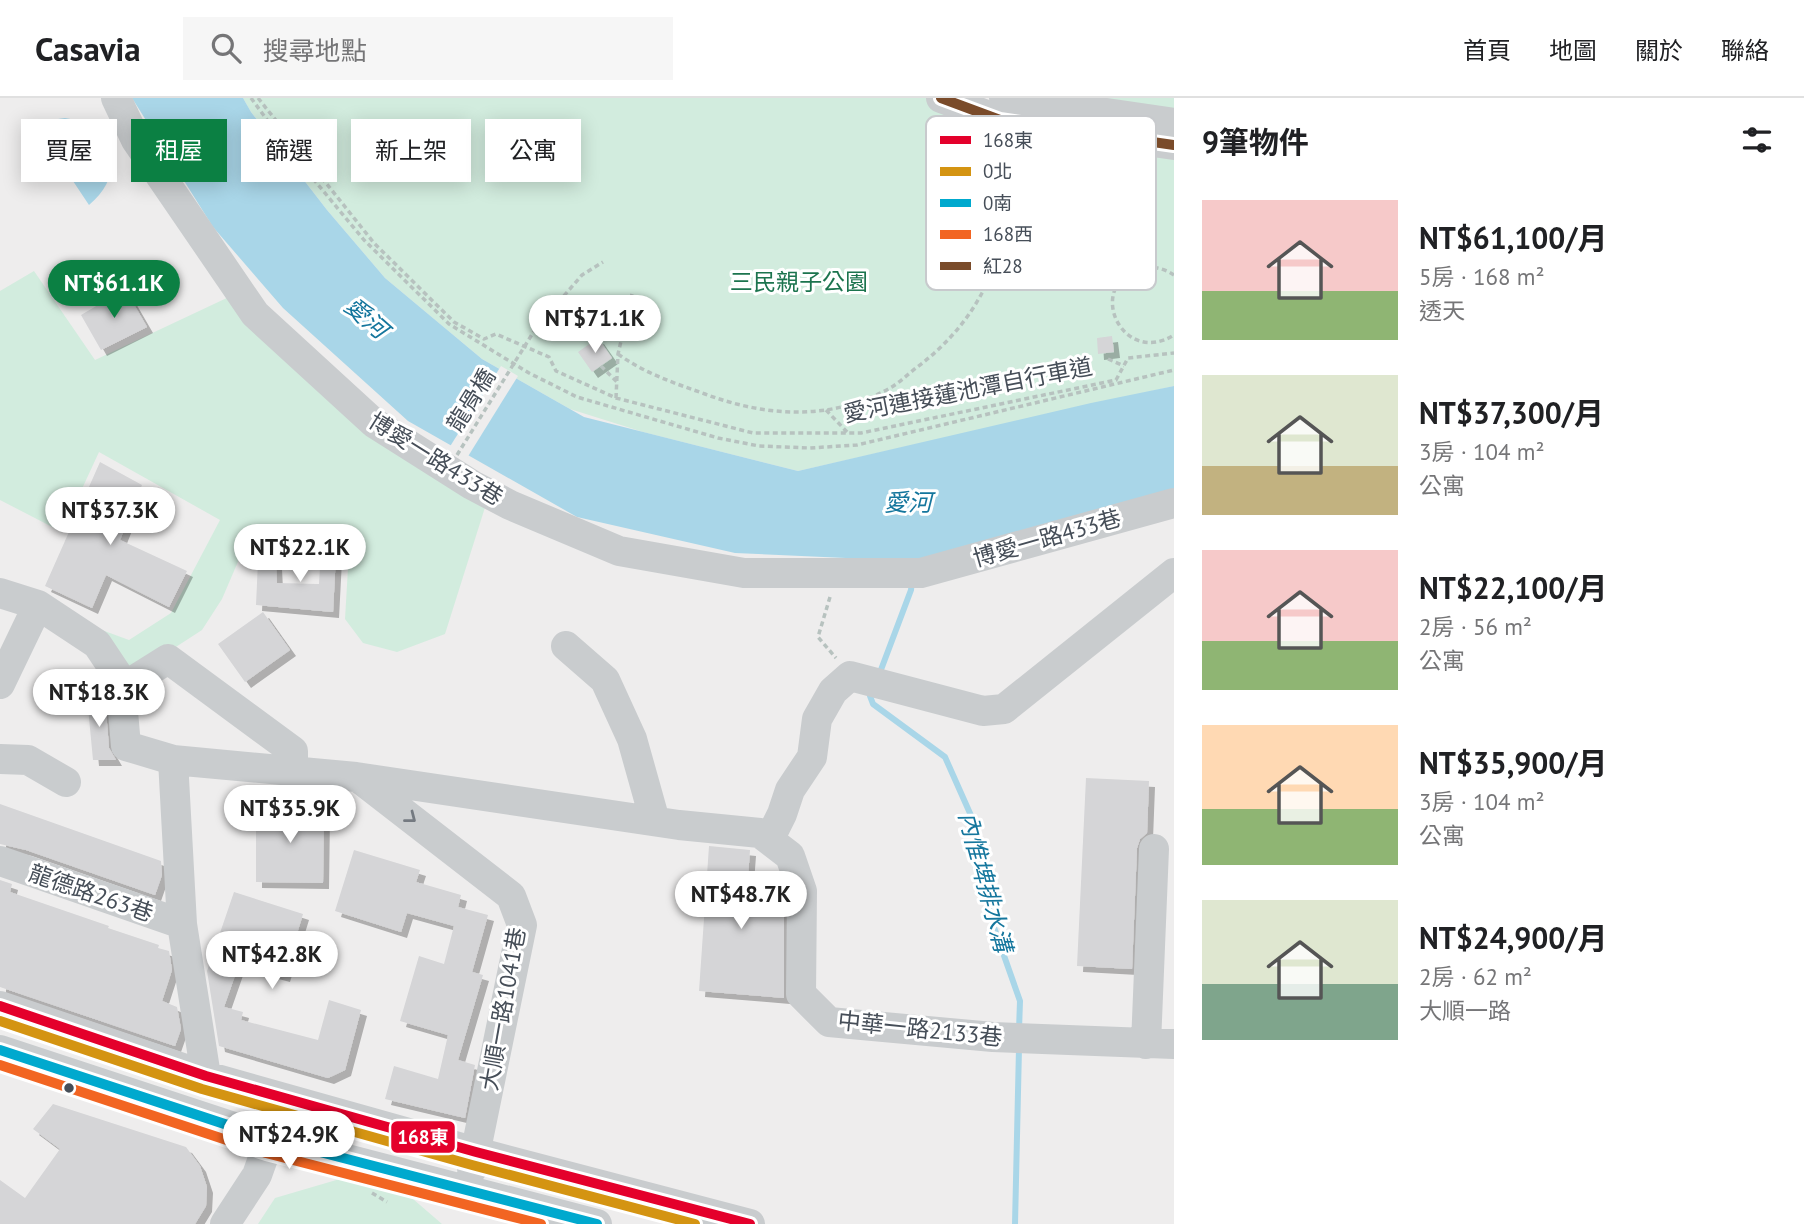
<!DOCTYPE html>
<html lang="zh-TW">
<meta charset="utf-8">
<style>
body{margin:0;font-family:"PT Sans","Noto Sans TC",sans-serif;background:#f6f6f6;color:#202124;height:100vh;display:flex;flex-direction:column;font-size:26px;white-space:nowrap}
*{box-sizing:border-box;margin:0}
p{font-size:23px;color:#757577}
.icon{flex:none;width:38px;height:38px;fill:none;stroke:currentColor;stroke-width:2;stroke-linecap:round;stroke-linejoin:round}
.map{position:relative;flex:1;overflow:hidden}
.drawer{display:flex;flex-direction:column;background:#fff;width:630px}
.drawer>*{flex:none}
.banner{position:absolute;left:21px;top:21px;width:665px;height:63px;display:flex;gap:14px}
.price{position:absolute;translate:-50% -60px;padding:0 16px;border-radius:24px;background:#fff;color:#222;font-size:23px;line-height:46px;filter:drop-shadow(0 2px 4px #0008)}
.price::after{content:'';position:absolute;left:50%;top:42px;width:21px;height:16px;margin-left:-10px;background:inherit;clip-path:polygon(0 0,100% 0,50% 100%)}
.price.on{background:#0b8043;color:#fff}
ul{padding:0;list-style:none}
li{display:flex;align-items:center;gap:21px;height:175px;padding:0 28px}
li span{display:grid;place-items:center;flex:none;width:196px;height:140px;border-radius:0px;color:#555}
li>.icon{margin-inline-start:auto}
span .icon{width:84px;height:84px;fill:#fffc;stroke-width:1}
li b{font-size:30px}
h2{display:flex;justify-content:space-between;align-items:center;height:84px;padding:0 28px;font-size:30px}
.pill{padding:0 24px;border-radius:0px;background:#fff;box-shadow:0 4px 18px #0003;font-size:24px;line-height:63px}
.pill.on{background:#0b8043;color:#fff}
header{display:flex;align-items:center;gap:42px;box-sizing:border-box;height:98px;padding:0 35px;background:#fff;border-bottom:2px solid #e0e0e0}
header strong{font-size:33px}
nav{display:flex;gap:38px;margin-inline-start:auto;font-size:24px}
.search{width:490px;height:63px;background:#f6f6f6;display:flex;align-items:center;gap:18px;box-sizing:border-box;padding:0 24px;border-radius:0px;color:#757577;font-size:26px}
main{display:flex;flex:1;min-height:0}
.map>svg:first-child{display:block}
</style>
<header>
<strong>Casavia</strong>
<div class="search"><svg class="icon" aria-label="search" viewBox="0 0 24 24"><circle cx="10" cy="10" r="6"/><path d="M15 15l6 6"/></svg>搜尋地點</div>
<nav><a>首頁</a><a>地圖</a><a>關於</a><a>聯絡</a></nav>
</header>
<main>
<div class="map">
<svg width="1174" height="1126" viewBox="0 0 1174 1126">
<defs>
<filter id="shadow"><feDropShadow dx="6" dy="6" stdDeviation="0" flood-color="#0004"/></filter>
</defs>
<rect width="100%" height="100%" fill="#eeeded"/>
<path fill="#d2ecde" d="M243,0H941L1174,43V288L798,373L643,334L570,311L482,261L385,180L327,112L251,14Z
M1091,0H1174V13Z
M34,173L95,262L231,198L487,403L445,536L397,554L363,545L345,521L349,453L246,445L222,501L202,532L128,580L99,531L129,542L171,515L220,422L99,354L62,434L0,402V193Z
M367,1073L391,1082L442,1126H258L275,1100Z"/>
<path fill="#a9d6e8" d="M132,0H243L251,14L327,112L385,180L482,261L584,319L798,373L1091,305L1174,288V392L913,463L735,455L577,419L408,323L283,210L213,129Z
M65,20C115,28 128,75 89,107L37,29L51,22Z"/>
<path fill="#eeeded" d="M501,268L518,278L467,360L449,350Z"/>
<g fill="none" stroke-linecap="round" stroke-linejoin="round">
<path stroke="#a9d6e8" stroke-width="6" d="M879,577L911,492L912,482
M872,593L870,598L873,606L945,659L977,731L990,818L1020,903L1019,932
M1015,1126L1019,950"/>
</g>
<path fill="#d5d5d7" filter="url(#shadow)" d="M125,191L147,229L101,252L81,217Z
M1112,238L1114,254L1098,256L1097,240Z
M598,240L612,260L592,274L578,254Z
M100,364L142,387L120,442L187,473L169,509L106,477L92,510L45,488Z
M322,436L337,437L333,514L256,507L258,463L276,465L277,485L319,486Z
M263,514L290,552L245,584L218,546Z
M87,599L105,600L109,650L116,662H93Z
M1086,680L1149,683L1147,735L1140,741L1137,750L1132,871L1077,868Z
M0,706L161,763L162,777L155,797L26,752L0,746Z
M256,710L324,711L323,785L256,784Z
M709,748L750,752L747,792L784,794V900L699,893Z
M354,752L420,772L416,784L461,797L458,809L488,817L472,874L483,877L458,962L475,967L465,1020L385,1001L394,968L438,981L448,937L400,923L419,858L444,866L454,828L407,815L401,834L335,813Z
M0,782L12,786L10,794L109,828L108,830L159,847L158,850L169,853L172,872L162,903L177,909L181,931L175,948L0,889Z
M234,794L303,816L284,878L239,866L224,909L243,914L241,922L318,942L329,902L361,912L345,972L328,980L219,948L207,873Z
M53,1006L186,1049L200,1068L207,1089L206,1108L195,1126H0V1082L25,1100L60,1051L33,1031Z"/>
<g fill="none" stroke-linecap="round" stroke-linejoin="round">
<path stroke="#b7c2bf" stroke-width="3.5" stroke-dasharray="5 3.5" stroke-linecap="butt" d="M251,0L290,53L364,142L449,226L529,275L577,299L718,340L759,348L810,350L857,347L1174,272
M258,0L374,145L454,224L484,241L496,236L549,259L556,273L616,300L753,335H861L1116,282L1128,260L1174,255
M971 82a28 28 0 1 1 56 0a28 28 0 1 1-56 0Z
M1023,97L1120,184
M1174,177C1164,170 1149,167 1138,171C1085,190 1123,269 1174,237
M536,230L582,177L603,164
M618,256C644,275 674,285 705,296C766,319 832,323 890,290C899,285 907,277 916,270C943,250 966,225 982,195C997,169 1003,137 1010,108
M1108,261L1124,268
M601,268L617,284
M616,300L618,256L632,196
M826,312L848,335
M830,499L818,539L836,560
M372,1095L387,1104"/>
<path stroke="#c9ccce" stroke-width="30" d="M116,0L136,42L255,216L374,325L472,387L510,407L619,453L744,475H921L1174,405
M941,0L1000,22L1174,47
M1004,0L1174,25
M0,495L38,507L97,546L125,588L122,602L126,648L173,662L356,679L679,727L760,735L790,758L802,793L801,896L829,924L993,939L1174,946
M566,548L605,582L632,641L655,723
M0,586L38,507
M125,588L168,561L293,653V671
M0,661L28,662L66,684
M173,662L182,826L206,978
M360,681L511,798L522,827L472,1071
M769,742L782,716L790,692L812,659L817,621L833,593L850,578L983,613L1004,611L1174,475
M0,763L182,826
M0,908L206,978L476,1054L750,1126
M1146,946L1154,751
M0,952L270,1041L597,1126
M225,1126L257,1077L276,1024"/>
<path stroke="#b7c2bf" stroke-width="3.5" stroke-dasharray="5 3.5" stroke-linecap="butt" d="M457,357L536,230"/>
<g stroke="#fff" stroke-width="16">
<path id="bus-1" d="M0,908L206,978L476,1054L750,1126"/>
</g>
<g stroke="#fff" stroke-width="16">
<path id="bus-2" d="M0,923L202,991L472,1067L695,1126"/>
</g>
<g stroke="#fff" stroke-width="16">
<path id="bus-3" d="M0,952L270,1041L597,1126"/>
</g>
<g stroke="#fff" stroke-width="16">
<path id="bus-4" d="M0,967L266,1055L541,1126"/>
</g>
<g stroke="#fff" stroke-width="16">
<path id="bus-5" d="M941,0L1000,22L1174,47"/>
</g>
<use href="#bus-1" stroke="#e4002b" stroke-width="10"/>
<use href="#bus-2" stroke="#d49412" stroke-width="10"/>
<use href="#bus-3" stroke="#00a9ce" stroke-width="10"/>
<use href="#bus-4" stroke="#f26522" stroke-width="10"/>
<use href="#bus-5" stroke="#7a4b2a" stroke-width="10"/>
</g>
<defs><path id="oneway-chevron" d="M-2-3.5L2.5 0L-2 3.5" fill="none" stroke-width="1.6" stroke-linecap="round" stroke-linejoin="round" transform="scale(1.75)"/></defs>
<use stroke="#747a81" href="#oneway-chevron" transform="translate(411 720) rotate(38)"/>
<circle fill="#464e58" stroke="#fff" stroke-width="2.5" cx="69" cy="990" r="6"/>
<g text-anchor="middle" stroke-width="6" stroke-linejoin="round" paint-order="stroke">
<g font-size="23" fill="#1c744e" stroke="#fff">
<text x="799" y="192">三民親子公園</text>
</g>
<g font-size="23" fill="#464e58" stroke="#fff">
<text transform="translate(968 292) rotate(-11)" y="8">愛河連接蓮池潭自行車道</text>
<text transform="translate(471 302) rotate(-58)" y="8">龍骨橋</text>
<text transform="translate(436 361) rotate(32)" y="8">博愛一路433巷</text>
<text transform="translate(1047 440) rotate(-16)" y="8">博愛一路433巷</text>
<text transform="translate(91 795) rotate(19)" y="8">龍德路263巷</text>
<text transform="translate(503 911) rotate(-80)" y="8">大順一路1041巷</text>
<text transform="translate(920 931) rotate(6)" y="8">中華一路2133巷</text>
</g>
<g font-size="24" font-style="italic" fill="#14769d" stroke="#fff">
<text transform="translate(366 220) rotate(41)" y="8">愛河</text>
<text x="908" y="413">愛河</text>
<text transform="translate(985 784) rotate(75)" y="8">內惟埤排水溝</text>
</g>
</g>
<rect x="926" y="18" width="230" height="174" rx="10" fill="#fff" stroke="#c8cacd" stroke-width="2"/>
<rect x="940" y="38" width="31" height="8" fill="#e4002b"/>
<rect x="940" y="69" width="31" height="9" fill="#d49412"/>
<rect x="940" y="101" width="31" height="8" fill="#00a9ce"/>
<rect x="940" y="132" width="31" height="9" fill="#f26522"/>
<rect x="940" y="164" width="31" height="8" fill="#7a4b2a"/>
<g font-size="19" fill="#464e58">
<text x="983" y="49">168東</text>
<text x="983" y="80">0北</text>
<text x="983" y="112">0南</text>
<text x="983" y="143">168西</text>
<text x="983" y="175">紅28</text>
</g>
<rect stroke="#fff" stroke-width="2.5" x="390" y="1022" width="66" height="34" rx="7" fill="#e4002b"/>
<g font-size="19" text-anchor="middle" font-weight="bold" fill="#fff">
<text x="423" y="1046">168東</text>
</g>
</svg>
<b class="price on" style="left:114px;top:222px">NT$61.1K</b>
<b class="price" style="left:595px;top:257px">NT$71.1K</b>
<b class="price" style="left:110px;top:449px">NT$37.3K</b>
<b class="price" style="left:300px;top:486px">NT$22.1K</b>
<b class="price" style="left:99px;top:631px">NT$18.3K</b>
<b class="price" style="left:290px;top:747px">NT$35.9K</b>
<b class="price" style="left:741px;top:833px">NT$48.7K</b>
<b class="price" style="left:272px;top:893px">NT$42.8K</b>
<b class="price" style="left:289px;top:1073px">NT$24.9K</b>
<div class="banner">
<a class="pill">買屋</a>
<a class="pill on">租屋</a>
<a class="pill">篩選</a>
<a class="pill">新上架</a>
<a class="pill">公寓</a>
</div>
</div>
<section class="drawer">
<h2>9筆物件<svg class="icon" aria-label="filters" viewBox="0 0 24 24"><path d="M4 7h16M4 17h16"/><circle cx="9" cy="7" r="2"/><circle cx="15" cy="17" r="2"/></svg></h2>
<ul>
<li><span style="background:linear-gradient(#f6c9c9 65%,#8fb573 0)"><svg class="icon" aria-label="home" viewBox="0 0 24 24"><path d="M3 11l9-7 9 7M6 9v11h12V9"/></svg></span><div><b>NT$61,100/月</b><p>5房 · 168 m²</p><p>透天</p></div></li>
<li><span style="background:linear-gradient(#dfe7d0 65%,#c2b280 0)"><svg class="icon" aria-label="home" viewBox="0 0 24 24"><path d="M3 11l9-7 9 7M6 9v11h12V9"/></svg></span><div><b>NT$37,300/月</b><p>3房 · 104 m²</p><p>公寓</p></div></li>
<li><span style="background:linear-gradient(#f6c9c9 65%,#8fb573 0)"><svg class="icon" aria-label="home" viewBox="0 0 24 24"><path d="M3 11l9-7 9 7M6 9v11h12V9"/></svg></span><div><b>NT$22,100/月</b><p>2房 · 56 m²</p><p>公寓</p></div></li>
<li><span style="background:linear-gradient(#ffd9b3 60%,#8fb573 0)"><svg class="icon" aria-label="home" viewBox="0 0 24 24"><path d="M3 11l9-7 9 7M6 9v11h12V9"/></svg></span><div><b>NT$35,900/月</b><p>3房 · 104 m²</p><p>公寓</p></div></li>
<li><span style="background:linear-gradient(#dfe7d0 60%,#7fa58c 0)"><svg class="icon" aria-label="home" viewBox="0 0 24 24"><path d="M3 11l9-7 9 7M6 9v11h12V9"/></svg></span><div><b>NT$24,900/月</b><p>2房 · 62 m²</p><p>大順一路</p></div></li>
</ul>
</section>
</main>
